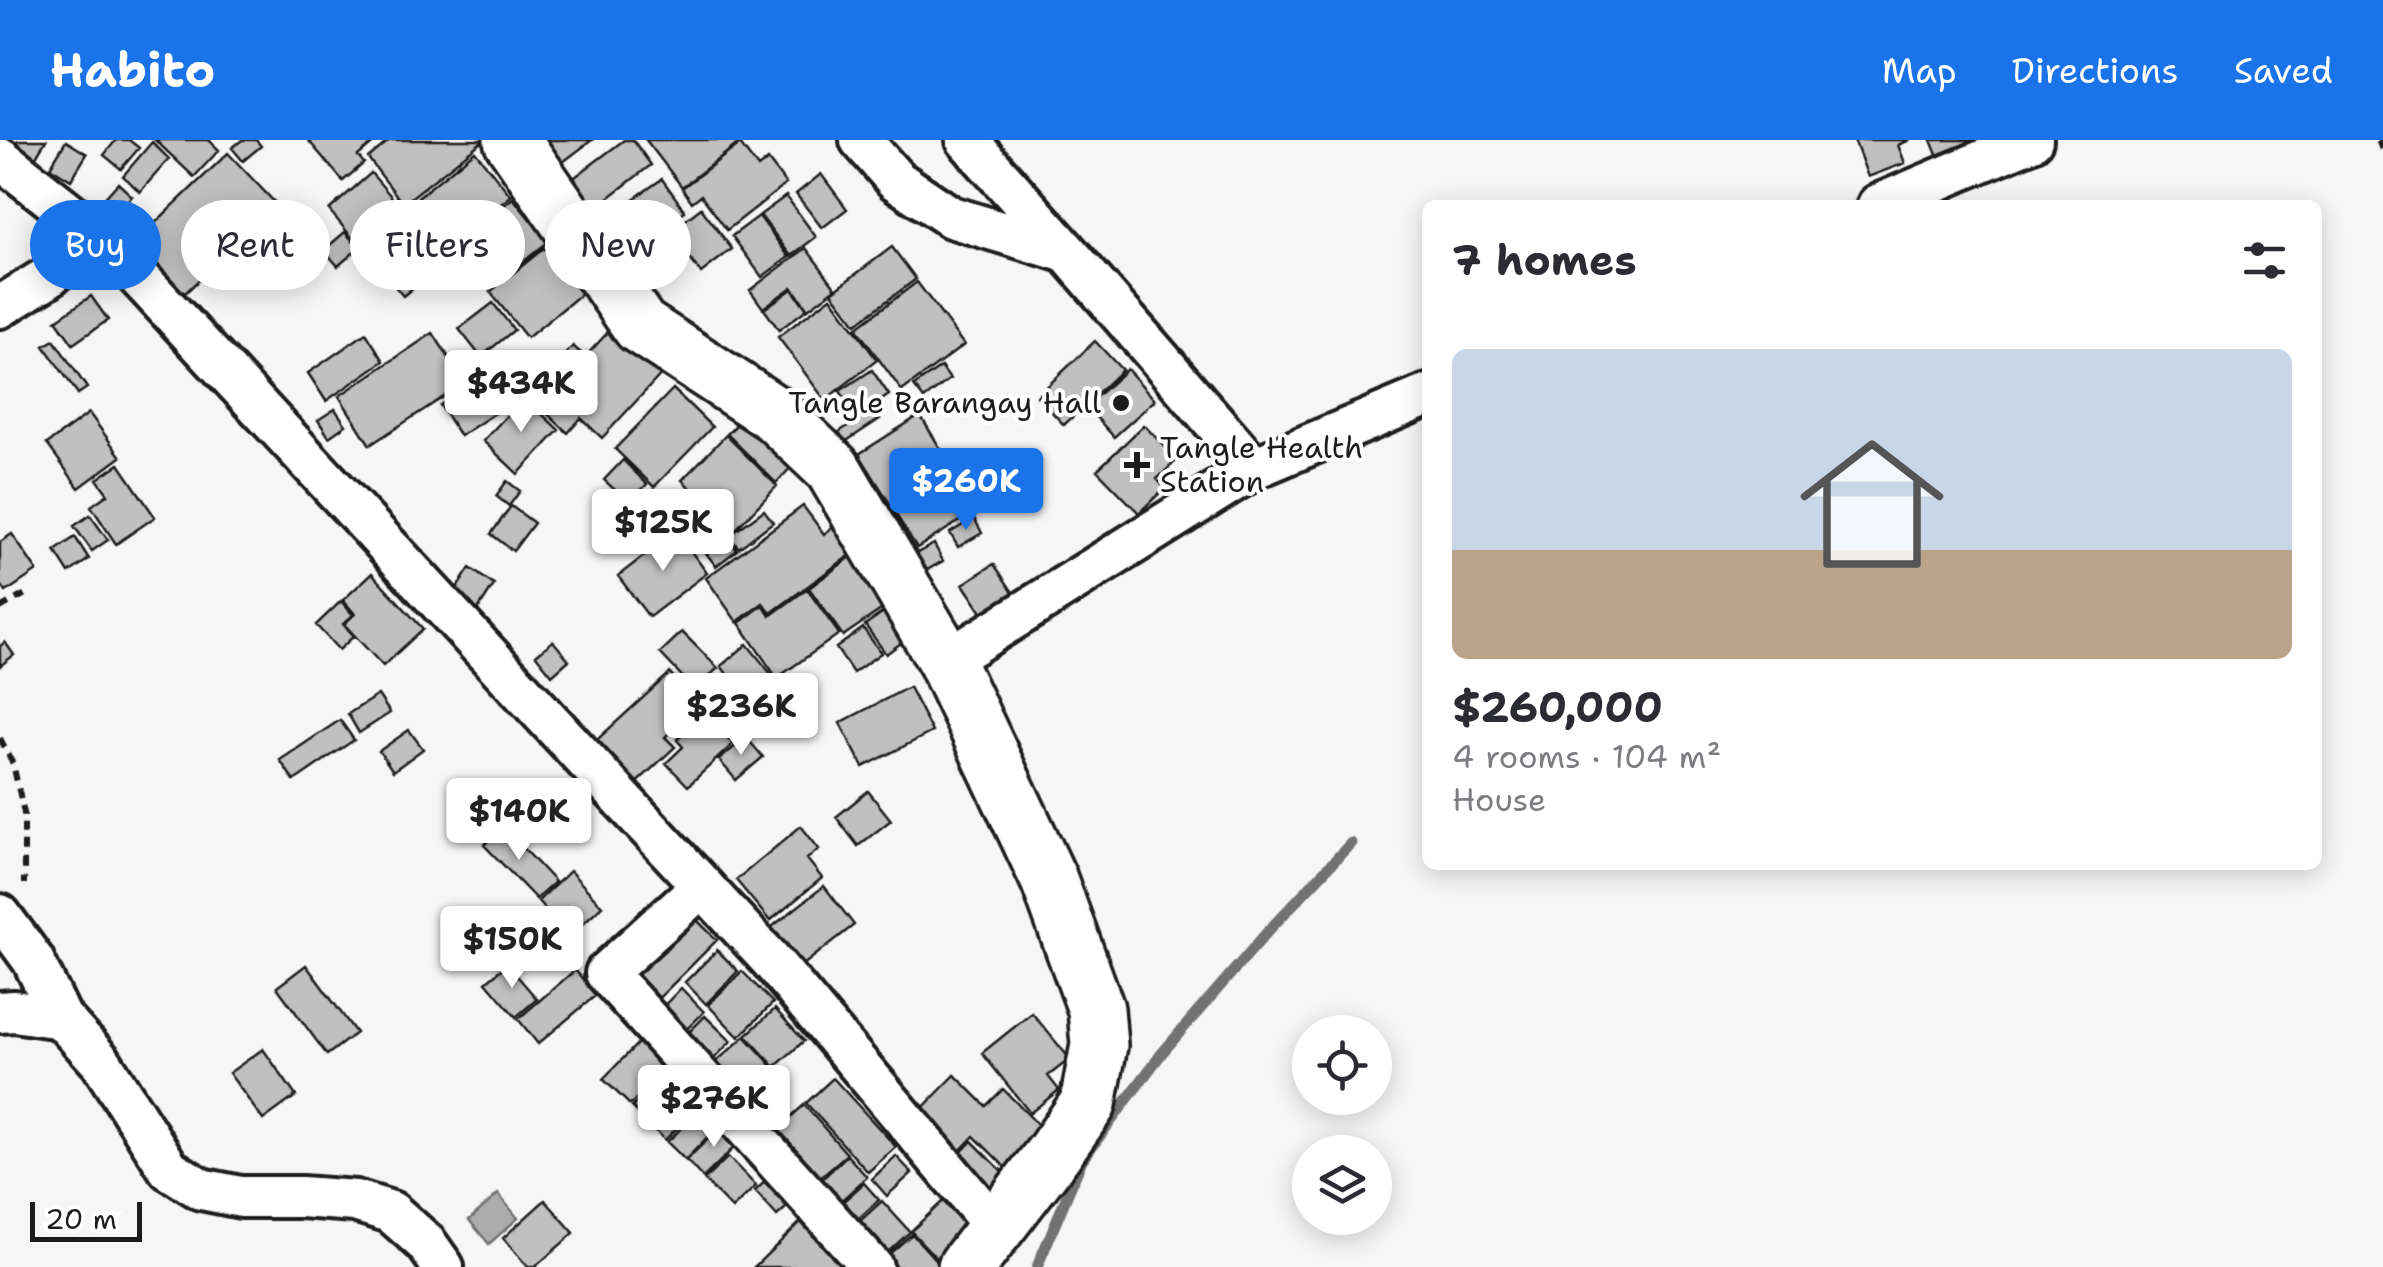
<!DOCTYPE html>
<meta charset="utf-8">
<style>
body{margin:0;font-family:"Shantell Sans",sans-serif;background:#f2f2f3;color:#2b2b33;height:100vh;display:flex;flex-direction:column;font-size:38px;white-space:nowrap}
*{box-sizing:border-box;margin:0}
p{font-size:32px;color:#7c7c81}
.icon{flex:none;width:55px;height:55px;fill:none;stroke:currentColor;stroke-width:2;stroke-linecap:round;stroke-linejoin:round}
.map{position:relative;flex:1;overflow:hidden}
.side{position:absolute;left:1422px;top:60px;width:900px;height:670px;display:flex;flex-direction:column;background:#fff;border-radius:15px;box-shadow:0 5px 25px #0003}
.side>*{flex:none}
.banner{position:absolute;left:30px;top:60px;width:950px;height:90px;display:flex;gap:20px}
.buttons{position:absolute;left:1292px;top:875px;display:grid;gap:20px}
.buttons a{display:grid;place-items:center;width:100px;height:100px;border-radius:50%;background:#fff;box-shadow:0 5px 25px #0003;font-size:50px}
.scale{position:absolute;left:30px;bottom:25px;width:112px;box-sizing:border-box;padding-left:10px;border:5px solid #1c1c1c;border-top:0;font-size:28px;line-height:35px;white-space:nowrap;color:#1c1c1c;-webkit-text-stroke:8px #fff;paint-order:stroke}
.price{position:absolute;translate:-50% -85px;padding:0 22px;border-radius:10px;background:#fff;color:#222;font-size:32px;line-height:65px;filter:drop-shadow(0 2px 5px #0008)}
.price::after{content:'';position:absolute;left:50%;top:60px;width:30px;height:22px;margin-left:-15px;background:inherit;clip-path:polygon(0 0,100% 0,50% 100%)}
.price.selected{background:#1a73e8;color:#fff}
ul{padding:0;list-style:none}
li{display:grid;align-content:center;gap:20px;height:530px;padding:0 30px}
li span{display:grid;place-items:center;height:310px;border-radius:15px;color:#555}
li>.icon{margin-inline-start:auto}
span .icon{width:180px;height:180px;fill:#fffc;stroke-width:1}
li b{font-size:42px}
h2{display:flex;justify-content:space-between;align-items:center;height:120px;padding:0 30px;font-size:42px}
.tag{padding:0 35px;border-radius:45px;background:#fff;box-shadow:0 5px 25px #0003;font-size:35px;line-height:90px}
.tag.selected{background:#1a73e8;color:#fff}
header{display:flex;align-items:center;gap:60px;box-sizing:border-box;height:140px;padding:0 50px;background:#1a73e8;color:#fff}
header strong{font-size:48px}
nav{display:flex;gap:55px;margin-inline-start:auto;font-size:35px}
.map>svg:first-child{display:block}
</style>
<header>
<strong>Habito</strong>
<nav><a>Map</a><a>Directions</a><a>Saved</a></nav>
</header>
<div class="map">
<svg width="2383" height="1127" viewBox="0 0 2383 1127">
<rect width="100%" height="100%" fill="#f6f6f6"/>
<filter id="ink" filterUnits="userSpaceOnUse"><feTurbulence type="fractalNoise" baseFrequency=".01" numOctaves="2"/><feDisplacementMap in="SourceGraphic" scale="20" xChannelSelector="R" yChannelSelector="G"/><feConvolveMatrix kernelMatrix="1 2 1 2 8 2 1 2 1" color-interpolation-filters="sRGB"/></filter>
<g filter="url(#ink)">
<path fill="#acacac" stroke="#727272" stroke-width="2.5" d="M498,1054L518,1078L489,1104L469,1080Z"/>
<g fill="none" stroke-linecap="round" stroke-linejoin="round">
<path stroke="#727272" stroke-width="11" d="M1037,1127L1082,1020L1162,913L1269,790L1351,703"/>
</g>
<path fill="#c0c0c0" stroke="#1c1c1c" stroke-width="2.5" d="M18,0H46L31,25L10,13Z
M116,0H129L139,8L121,29L104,15Z
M155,0H209L219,10L194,37Z
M242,0H256L261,6L243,21L232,8Z
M308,0H377L358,16L364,23L343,41Z
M390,0H484L403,64L368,18Z
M540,0H592L559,25Z
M624,0H633L651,25L589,73L567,43Z
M646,0H743L682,47Z
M1854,0H1910L1898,5L1905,23L1868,37Z
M1931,0H1975L1937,15Z
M66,1L87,14L71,40L50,27Z
M152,2L169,19L140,52L123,36Z
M740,4L758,28L768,20L786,44L727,90L701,55L692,62L682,48Z
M475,11L511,56L453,102L418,57Z
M228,13L277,65L181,157L132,105Z
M371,33L403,70L360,107L329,70Z
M821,34L847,69L822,88L796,54Z
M662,39L685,71L645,99L622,67Z
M118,43L132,56L109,83L94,70Z
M786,56L816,97L791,116L760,75Z
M513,58L548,102L493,146L458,102Z
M701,68L732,109L701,133L690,119L661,141L641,114Z
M759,76L789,117L762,137L732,96Z
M409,79L444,122L403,156L367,112Z
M627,79L642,100L610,122L596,101Z
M345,92L359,108L338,126L324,110Z
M892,107L916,139L856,184L832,152Z
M544,108L581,154L527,198L490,152Z
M806,108L836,148L808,169L792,147L763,168L750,150Z
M917,142L964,205L902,251L856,188Z
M792,149L807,169L779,190L764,169Z
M91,156L108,180L73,204L56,180Z
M831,157L877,220L825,260L778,197Z
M493,163L514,190L481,217L459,189Z
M611,189L665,230L602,298L581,278L568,293L527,255L573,206L585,217Z
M366,193L384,221L326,261L308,233Z
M433,193L465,243L370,305L339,256Z
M54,200L87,248L78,254L44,206Z
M1095,201L1122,230L1064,285L1037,256Z
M941,227L950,239L924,259L914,246Z
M1127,229L1155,260L1114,297L1086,266Z
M872,230L889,255L857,277L840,251Z
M486,235L506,266L460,296L440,265Z
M673,249L712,287L654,347L615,309Z
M524,257L559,290L518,334L483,301Z
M335,269L346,285L329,297L318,280Z
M873,269L880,279L845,302L839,292Z
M89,273L121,317L79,348L47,304Z
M920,275L953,329L892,367L859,314Z
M743,278L799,319L776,343L727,294Z
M1144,285L1177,320L1157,339L1165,348L1139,373L1097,330Z
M726,295L777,346L734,391L682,340Z
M983,314L1006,352L917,408L893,370Z
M623,320L647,344L629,363L604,340Z
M119,324L155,377L116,404L91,366L108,354L97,339Z
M507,341L520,351L509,366L496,356Z
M511,366L534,383L513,411L491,394Z
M803,366L824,394L834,386L853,413L771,473L763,463L737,482L706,438Z
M705,368L724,393L701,410L682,385Z
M764,370L773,382L739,408L729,396Z
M90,375L108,400L92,411L74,386Z
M974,378L982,393L958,407L950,393Z
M676,391L707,433L649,477L618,436Z
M12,394L37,431L6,452L0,443V402Z
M727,396L737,410L716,426L706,413Z
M75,397L89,419L69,433L55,411Z
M934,404L943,421L916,436L906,419Z
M859,411L894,461L843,496L809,448Z
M994,424L1022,466L991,486L963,444Z
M470,428L494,445L473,477L449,460Z
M372,433L423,489L383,526L344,484L355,474L343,460Z
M807,449L839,494L777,538L739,483L763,465L770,476Z
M341,461L353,475L343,484L354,496L339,510L316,485Z
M892,466L912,495L886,514L865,485Z
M863,488L881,513L853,533L836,508Z
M682,492L718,528L695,550L660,513Z
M553,501L569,520L552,535L536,515Z
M5,502L14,515L0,526V506Z
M747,504L772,535L744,557L721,526Z
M670,533L699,566L665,597L675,607L628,651L589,607Z
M909,547L932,592L863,627L840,583Z
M735,554L746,565L734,576L724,565Z
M378,555L390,573L359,593L348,574Z
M705,573L733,604L688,646L666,623L683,607L677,600Z
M340,580L354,600L294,641L280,620Z
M409,590L423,609L393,631L379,611Z
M746,597L763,617L736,640L719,620Z
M868,651L891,680L858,706L836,677Z
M503,686L555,742L536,759L484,705Z
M801,686L819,709L807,719L822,738L770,781L736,740Z
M570,731L602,766L569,796L538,761Z
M824,746L854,785L798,829L768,790Z
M691,774L717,800L659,858L634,833Z
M717,810L738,831L706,864L685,842Z
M507,824L537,859L516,877L486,842Z
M306,825L356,893L327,915L277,847Z
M575,830L596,855L538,904L518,879Z
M742,831L773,863L739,897L708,865Z
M681,848L704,872L680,896L657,873Z
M775,869L804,901L775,927L746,895Z
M1032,873L1070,919L1048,936L1059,950L1030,973L982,913Z
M705,876L731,901L708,925L682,899Z
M651,890L672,921L630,965L603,939Z
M745,896L774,928L736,963L707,930Z
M263,909L296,956L263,980L229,933Z
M669,928L679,938L667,950L657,939Z
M955,935L986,966L1003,949L1046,993L1009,1031L974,996L954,1017L914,977Z
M833,938L896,1007L868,1032L806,963Z
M657,942L690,975L665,1000L632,967Z
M804,965L847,1014L811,1045L769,996Z
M704,966L721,983L685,1020L667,1002Z
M725,983L742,1000L703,1038L686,1020Z
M972,1001L1005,1034L987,1052L954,1020Z
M847,1015L867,1037L833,1068L814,1047Z
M896,1016L912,1033L887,1056L872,1039Z
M728,1017L756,1046L732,1069L704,1040Z
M772,1035L795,1060L777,1076L755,1051Z
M864,1043L879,1060L847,1089L832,1071Z
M545,1060L574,1093L535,1127H528L503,1098Z
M882,1061L910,1092L877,1122L850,1090Z
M943,1061L976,1097L944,1126L911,1091Z
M807,1076L855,1127H754Z
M912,1094L942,1127H883L879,1123Z"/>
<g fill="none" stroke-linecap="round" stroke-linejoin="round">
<g stroke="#1c1c1c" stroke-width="48">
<path id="street" d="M861,0L896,40L951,77L1067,112
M967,0L1067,112L1254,328
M0,18L105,101L769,818L996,1088
M1878,65L2032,0
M0,167L48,137L86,105L94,100L105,101
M946,521L1254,328L1428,255
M702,746L606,833L872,1127
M0,775L33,820L61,878
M0,872L14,871L61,878L101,922L169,1029L201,1049L241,1057H301L355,1061L391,1072L426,1103L443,1127"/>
</g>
<g stroke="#1c1c1c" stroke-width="62">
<path id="secondary" d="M512,0L640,186L776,275L833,329L946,521L1049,740L1096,869L1099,905L1088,964L1053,1014L966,1127"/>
</g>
<path stroke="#1c1c1c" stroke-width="6" stroke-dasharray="10 8" stroke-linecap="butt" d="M2378,0L2383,12
M0,468L31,451
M0,598L13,624L24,673V744"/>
<use href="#street" stroke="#fff" stroke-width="40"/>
<use href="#secondary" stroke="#fff" stroke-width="55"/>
</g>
</g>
<g fill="#1c1c1c" stroke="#fff" stroke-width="4">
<circle cx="1121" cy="263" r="10"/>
<path d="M1132 310h10v10h10v10h-10v10h-10v-10h-10v-10h10z"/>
</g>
<g text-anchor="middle" stroke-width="8" stroke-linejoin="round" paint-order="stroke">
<g font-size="30" fill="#1c1c1c" stroke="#fff" text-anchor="end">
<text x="1101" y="273">Tangle Barangay Hall</text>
<text x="1160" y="318" text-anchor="start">Tangle Health<tspan x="1160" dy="34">Station</tspan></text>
</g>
</g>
</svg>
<div class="buttons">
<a><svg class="icon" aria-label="locate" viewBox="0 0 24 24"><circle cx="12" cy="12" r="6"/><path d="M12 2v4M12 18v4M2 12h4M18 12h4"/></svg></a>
<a><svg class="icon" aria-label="layers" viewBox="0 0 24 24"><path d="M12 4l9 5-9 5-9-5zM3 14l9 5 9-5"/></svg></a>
</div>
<div class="scale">20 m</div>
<b class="price" style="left:521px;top:295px">$434K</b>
<b class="price selected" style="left:966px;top:393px">$260K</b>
<b class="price" style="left:663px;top:434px">$125K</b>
<b class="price" style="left:741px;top:618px">$236K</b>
<b class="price" style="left:519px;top:723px">$140K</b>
<b class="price" style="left:512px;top:851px">$150K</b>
<b class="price" style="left:714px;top:1010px">$276K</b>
<div class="banner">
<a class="tag selected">Buy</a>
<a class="tag">Rent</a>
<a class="tag">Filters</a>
<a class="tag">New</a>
</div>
<section class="side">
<h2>7 homes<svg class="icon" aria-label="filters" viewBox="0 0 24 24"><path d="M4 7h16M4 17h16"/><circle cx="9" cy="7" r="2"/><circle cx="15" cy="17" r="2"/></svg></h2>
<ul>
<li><span style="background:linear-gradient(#c9d6e8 65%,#b9a48a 0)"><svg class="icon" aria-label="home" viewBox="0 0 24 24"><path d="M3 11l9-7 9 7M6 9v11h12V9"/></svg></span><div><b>$260,000</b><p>4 rooms · 104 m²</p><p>House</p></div></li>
</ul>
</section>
</div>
